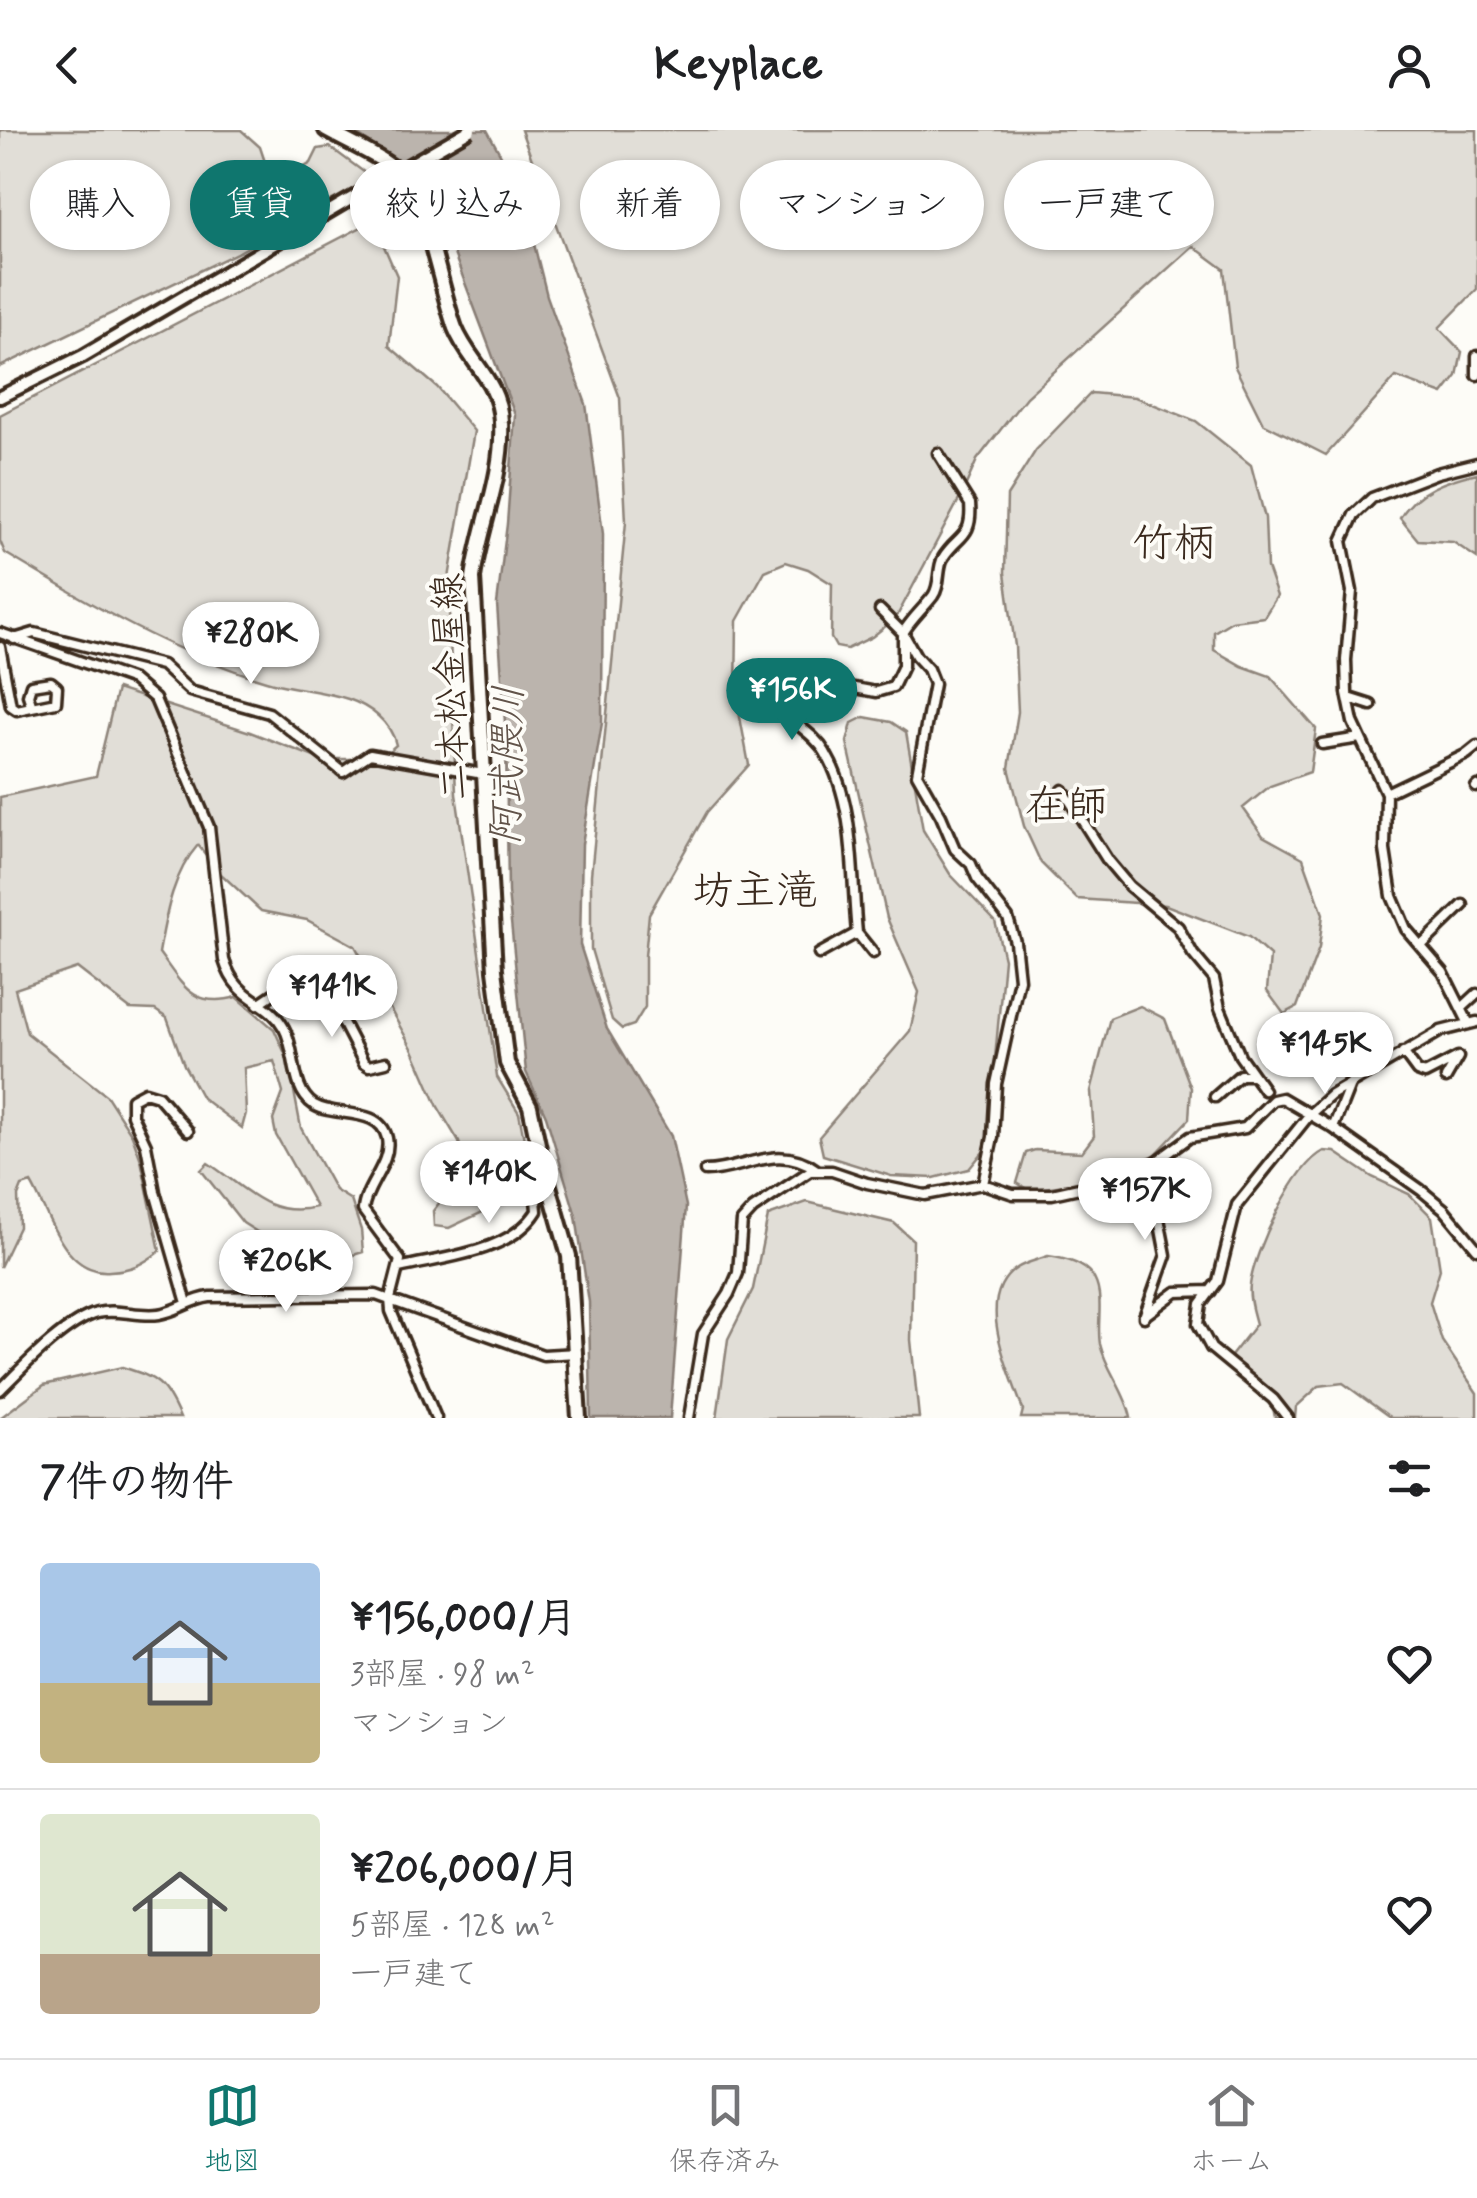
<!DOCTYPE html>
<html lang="ja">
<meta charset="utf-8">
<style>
body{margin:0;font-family:Mynerve,"Klee One",sans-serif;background:#f2f2f2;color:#202124;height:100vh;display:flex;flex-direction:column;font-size:38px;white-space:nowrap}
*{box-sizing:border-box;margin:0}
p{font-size:32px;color:#757577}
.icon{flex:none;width:55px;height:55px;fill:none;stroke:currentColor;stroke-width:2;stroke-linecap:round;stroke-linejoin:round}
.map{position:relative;height:1288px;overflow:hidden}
.drawer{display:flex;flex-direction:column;background:#fff;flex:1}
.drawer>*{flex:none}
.banner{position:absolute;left:30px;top:30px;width:1418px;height:90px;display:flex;gap:20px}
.price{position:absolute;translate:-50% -85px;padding:0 22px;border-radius:35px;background:#fff;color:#222;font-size:32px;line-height:65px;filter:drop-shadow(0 2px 5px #0008)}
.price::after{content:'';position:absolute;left:50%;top:60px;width:30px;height:22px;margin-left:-15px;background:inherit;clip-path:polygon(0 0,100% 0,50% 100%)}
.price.active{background:#0f766e;color:#fff}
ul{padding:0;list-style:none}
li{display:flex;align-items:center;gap:30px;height:250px;padding:0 40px}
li+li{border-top:2px solid #e0e0e0}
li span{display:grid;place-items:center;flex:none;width:280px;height:200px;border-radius:10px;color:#555}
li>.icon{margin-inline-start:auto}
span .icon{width:120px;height:120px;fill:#fffc;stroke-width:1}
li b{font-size:42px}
h2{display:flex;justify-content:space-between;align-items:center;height:120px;padding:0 40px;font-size:42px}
.chip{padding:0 35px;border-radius:45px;background:#fff;box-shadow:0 2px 8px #0004;font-size:35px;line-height:90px}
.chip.active{background:#0f766e;color:#fff}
header{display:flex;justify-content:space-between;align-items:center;height:130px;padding:0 40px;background:#fff;font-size:45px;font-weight:700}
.tabs{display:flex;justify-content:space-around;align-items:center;height:140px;border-top:2px solid #e0e0e0;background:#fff;font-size:28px;color:#757577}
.tabs a{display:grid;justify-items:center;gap:5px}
.tabs .active{color:#0f766e}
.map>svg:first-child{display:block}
</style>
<header><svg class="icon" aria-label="back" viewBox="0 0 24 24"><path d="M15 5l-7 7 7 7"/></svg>Keyplace<svg class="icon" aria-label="person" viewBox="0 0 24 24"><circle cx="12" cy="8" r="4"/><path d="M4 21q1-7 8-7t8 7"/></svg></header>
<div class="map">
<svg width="1477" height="1288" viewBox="0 0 1477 1288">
<rect width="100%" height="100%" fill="#fdfcf7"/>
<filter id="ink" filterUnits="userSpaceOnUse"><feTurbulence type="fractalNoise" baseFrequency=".01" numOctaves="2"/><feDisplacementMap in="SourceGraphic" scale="20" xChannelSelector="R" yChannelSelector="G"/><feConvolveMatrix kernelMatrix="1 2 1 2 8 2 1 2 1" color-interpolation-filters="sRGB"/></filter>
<g filter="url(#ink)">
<path fill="#e1ded7" stroke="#8e847a" stroke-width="2.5" d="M0,0H241L260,17L273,56L311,33L318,19L330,17L372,48L239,122L0,237Z
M521,0H1477V159L1439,198L1462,222L1457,246L1443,264L1396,247L1326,325L1263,293L1235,237L1224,139L1193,116L1026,267L977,330L961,366L896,488L872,507L847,519L836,517L831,508L832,454L808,439L786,432L765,441L737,491L736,566L749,635L707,682L649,784L645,826V877L634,895L622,899L612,890L591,819V745L626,392L620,268Z
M373,91L397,146L389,216L437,257L474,301L448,454L456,664L497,947L519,983L528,1031V1055L519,1065L449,1098L434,1096L433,1081L457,1050L463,1029L459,1012L438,977L413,920L355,816L307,790L261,781L221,744L198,715C172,745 166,785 159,823C183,855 192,879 237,867L274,899L288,930L301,998L335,1060L351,1070L361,1100L363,1122L350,1126L273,1112L243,1093L201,1040L208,1033C245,1057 268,1089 316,1077L276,1005L273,990L283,963L274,931L244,938L246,983L242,998L202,968L184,935L167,888L155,880L130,879L77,838L15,859L27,903L107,966L132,1005L141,1030L160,1121C143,1134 132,1140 110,1141C64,1145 50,1085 31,1053L22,1056L18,1066L19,1097L0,1137V667L96,646L117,559L250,602L319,629H369L387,623L396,615C391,592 369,576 348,569C321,560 292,559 266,551C172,523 88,473 5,423L0,411V285Z
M1091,263L1135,267L1196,291L1251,335L1265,388L1267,438L1277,466L1264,487L1232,491L1214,502V520L1242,536L1270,546L1316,599L1310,642L1270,656L1243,678L1263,706L1303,728L1323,784L1319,818L1297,877L1284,884L1267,861L1270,826L1249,807L1166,775L1077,769L1041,733L1024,696L1009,638L1018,582L1015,516L1005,443L1007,366L1036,320Z
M1477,343V428L1453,412L1418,410L1400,388C1416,360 1447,350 1477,343Z
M864,587L891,592L906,602L923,700L950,744L995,791L1004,829L987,1017L969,1039L934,1048L891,1046L823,1025L819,1007L910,901L919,862L887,788L847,612L852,593Z
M1140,876L1165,889L1191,958L1189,989L1155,1025L1112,1043L1079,1053L1029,1060L1017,1053L1026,1023L1035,1020L1082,1022L1094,1006L1091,961L1110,888Z
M1324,1021L1335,1022L1372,1047L1409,1064L1432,1087L1440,1139L1430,1172L1442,1211L1477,1263V1288H1391L1343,1253L1319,1256L1296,1277L1295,1288H1275L1270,1261L1243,1242L1231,1226L1256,1194C1253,1182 1248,1168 1250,1155C1254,1122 1294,1036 1324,1021Z
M807,1072L894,1093L913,1110L911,1210L919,1288H717L728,1209L753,1159L768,1086Z
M1048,1126C1062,1128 1082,1133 1091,1144C1106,1163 1096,1192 1100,1214C1106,1240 1126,1262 1131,1288H1021L1023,1280C1010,1241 972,1167 1017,1138C1026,1132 1038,1130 1048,1126Z
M122,1237C158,1248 165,1253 180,1288H0L44,1255Z"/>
<path fill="#bbb4ad" stroke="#887d74" stroke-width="2.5" d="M351,0H487L521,62L547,166L586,274L603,404L602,593L582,714L580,815L607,899L671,1006L686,1076L670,1288H591L589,1172L576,1086L546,986L526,942L508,762L506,608L497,474L507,394L515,285L453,121L419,47Z"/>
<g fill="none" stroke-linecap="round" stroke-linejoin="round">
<g stroke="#3b2a1e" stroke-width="15">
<path id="minor" d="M1477,226V245
M938,323L970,374C973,409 957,405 943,428C937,439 941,455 933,466C923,479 912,488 903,503L916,526L928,539L934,554L917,644L941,686L955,719L971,734L977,748L1008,788L1015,812L1019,849L996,954L993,1007L983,1054
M0,503L133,550L155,569L209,697L224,830C237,873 267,867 284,898C297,921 290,959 314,975C335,988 380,976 387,1008C392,1033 365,1056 363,1080L400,1130L390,1169L391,1181L436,1288
M14,509L34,503L162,535L190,561L269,583L343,642L370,624L483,644
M0,517L11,576L17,580L56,572L57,557L51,552L31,555L28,565L32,577
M1349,568L1371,575
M1322,614L1360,608
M1476,657L1477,656
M1063,660L1108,731L1129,756L1178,797L1193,824L1214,849L1220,878L1240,926L1264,960
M1386,663L1467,624L1477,616
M1422,815L1463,775
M873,823L857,803C851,744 856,674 825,622C813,601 787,592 777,572L807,549L876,562L893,557L903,536V503L880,480
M819,824L857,803
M258,874L288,854L305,857L338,883L364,933L369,936L386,932
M1463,877L1477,864
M1468,892L1443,842L1406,799L1392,766L1385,720L1386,663L1353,592L1347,563L1346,530L1352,461L1342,411L1354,385L1372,368L1437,343L1477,333
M1403,922L1417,941L1425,944L1458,927L1446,948
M1215,967L1240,945H1253
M1333,998L1352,950
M705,1041C744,1041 777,1011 817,1040
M399,1138C444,1127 511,1123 537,1081L534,1046L541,1028
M187,1173L155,1062L146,1015L132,985V969L145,962L158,966L188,1001
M1144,1186L1176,1162L1211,1161
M1144,1187L1166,1125L1149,1037
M0,1260C23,1237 65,1192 97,1183C116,1178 139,1187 159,1184C178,1181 191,1169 210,1167L376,1165L543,1225L577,1223
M689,1288L703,1204L729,1164L738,1143L742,1091L753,1079L810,1041H832L867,1053L925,1065L983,1054L1013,1064H1052L1124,1048L1149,1037L1190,1007L1245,998L1273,970L1282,968L1333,998L1421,1060L1444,1079L1477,1119
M1288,1288L1273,1269L1211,1218L1198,1194L1201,1174L1218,1151L1237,1075L1310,984L1331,965L1441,901L1477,892"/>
</g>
<g stroke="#3b2a1e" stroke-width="18">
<path id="tertiary" d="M0,267L83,226L371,57"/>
</g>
<g stroke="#3b2a1e" stroke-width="20">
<path id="primary" d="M326,0C351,14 383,27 404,47C424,66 443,167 455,198C468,231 500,252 501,292C504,346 480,395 473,448L495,840L507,933L530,976L541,1028L569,1126L579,1288"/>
</g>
<use href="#minor" stroke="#fdfcf7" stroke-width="8"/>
<use href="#tertiary" stroke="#fdfcf7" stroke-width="10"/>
<use href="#primary" stroke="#fdfcf7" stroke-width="12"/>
<g stroke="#3b2a1e" stroke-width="18" stroke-linecap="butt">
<path id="tertiary-bridge" d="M371,57L470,0"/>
</g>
<use href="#tertiary-bridge" stroke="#fdfcf7" stroke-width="10"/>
</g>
</g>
<g text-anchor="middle" stroke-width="8" stroke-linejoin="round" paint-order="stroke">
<g font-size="38" fill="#3b2a1e" stroke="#fdfcf7">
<text transform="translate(450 557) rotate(-92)" y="13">二本松金屋線</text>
</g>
<g font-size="40" font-style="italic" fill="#615349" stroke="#fdfcf7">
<text transform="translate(506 635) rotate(-89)" y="14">阿武隈川</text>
</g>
<g font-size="42" fill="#3b2a1e" stroke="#fdfcf7">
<text x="1174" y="426">竹柄</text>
<text x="1067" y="689">在師</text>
<text x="755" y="774">坊主滝</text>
</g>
</g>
</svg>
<b class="price" style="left:251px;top:557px">¥280K</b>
<b class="price active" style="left:792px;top:613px">¥156K</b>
<b class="price" style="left:332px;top:910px">¥141K</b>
<b class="price" style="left:1325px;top:967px">¥145K</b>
<b class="price" style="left:489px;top:1096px">¥140K</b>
<b class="price" style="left:1145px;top:1113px">¥157K</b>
<b class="price" style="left:286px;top:1185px">¥206K</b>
<div class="banner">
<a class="chip">購入</a>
<a class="chip active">賃貸</a>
<a class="chip">絞り込み</a>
<a class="chip">新着</a>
<a class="chip">マンション</a>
<a class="chip">一戸建て</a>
</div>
</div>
<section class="drawer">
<h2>7件の物件<svg class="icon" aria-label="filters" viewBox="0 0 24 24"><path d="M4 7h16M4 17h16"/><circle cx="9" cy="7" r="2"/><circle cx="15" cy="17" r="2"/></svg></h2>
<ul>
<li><span style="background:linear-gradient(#a9c7e8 60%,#c2b280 0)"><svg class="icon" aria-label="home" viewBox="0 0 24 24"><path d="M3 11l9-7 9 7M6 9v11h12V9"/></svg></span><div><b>¥156,000/月</b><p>3部屋 · 98 m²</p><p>マンション</p></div><svg class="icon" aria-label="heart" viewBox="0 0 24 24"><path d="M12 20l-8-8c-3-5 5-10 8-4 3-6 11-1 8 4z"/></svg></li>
<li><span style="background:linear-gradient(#dfe7d0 70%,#b9a48a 0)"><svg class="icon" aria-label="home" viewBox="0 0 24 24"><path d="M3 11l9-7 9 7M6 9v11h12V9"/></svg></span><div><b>¥206,000/月</b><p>5部屋 · 128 m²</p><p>一戸建て</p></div><svg class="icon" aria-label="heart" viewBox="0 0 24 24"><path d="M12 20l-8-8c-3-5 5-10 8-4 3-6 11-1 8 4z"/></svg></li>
</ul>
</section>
<nav class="tabs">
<a class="active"><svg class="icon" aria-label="map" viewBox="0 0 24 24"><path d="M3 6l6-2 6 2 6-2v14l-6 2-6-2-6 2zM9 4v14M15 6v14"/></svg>地図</a>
<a><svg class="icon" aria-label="saved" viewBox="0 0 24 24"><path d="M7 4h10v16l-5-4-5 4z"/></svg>保存済み</a>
<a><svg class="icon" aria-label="home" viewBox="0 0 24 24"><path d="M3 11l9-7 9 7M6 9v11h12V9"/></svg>ホーム</a>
</nav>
